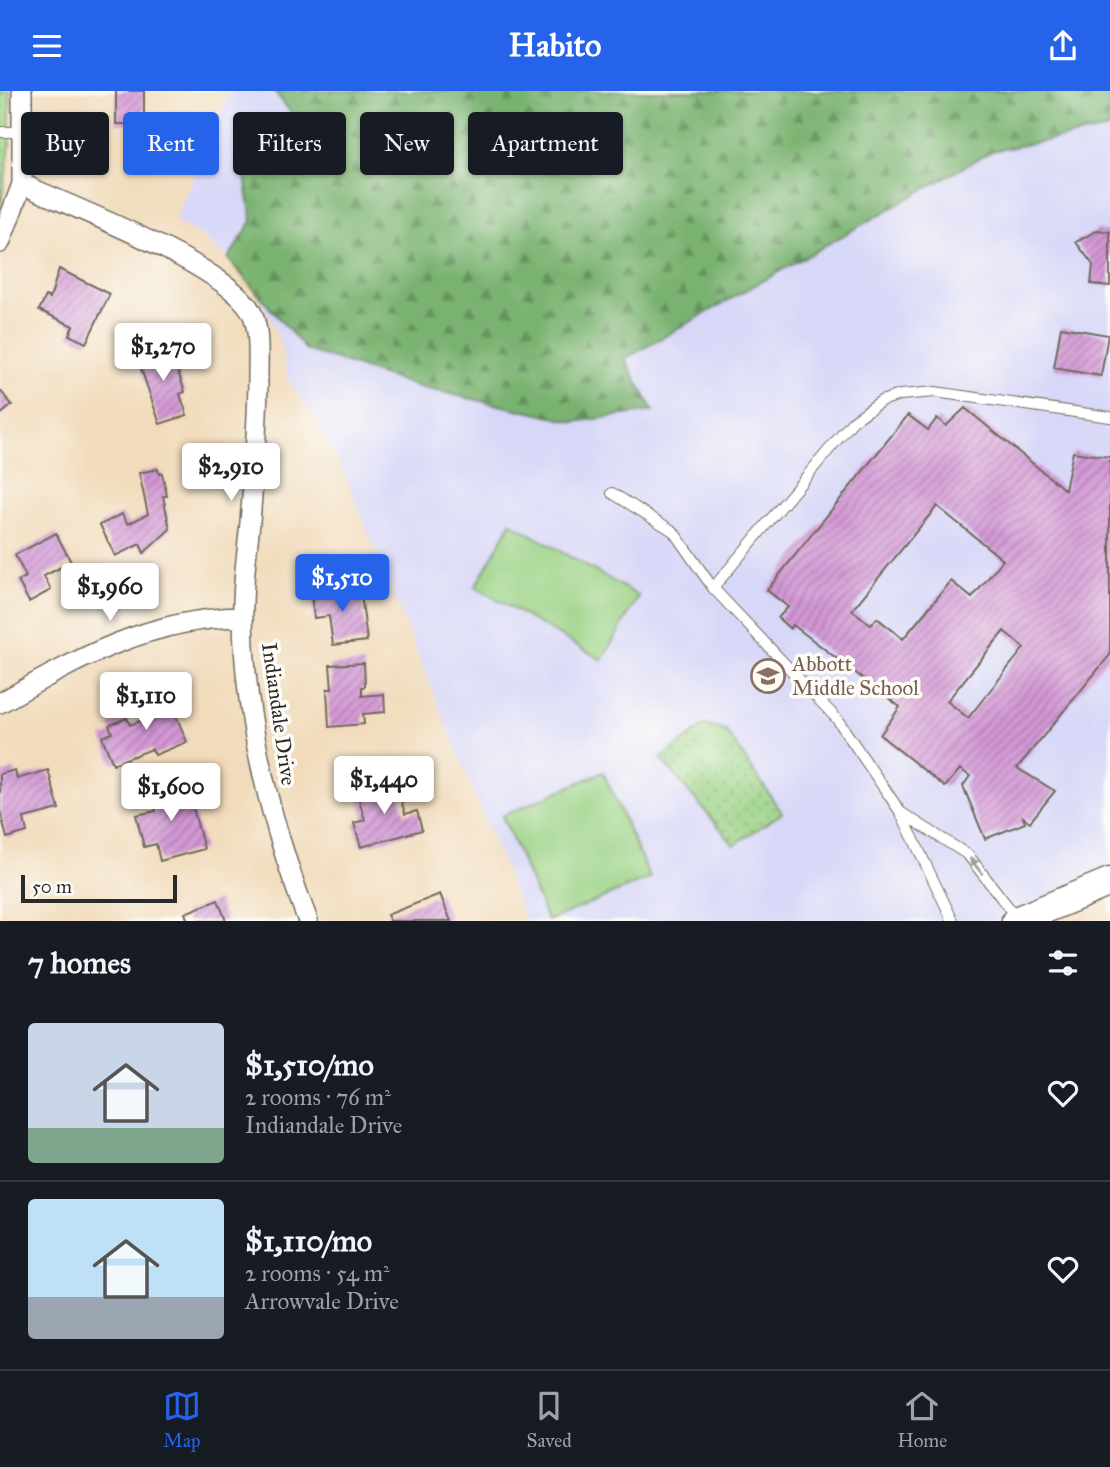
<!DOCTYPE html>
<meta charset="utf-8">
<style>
body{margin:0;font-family:"IM FELL Great Primer",serif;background:#20242c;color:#f1f3f6;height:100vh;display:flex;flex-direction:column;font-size:26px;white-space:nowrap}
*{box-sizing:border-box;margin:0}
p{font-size:23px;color:#9ea1a6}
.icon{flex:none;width:38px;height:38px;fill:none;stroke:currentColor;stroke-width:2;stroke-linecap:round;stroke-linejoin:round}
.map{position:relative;height:830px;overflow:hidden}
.details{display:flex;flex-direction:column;background:#171b24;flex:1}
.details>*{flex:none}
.top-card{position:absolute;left:21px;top:21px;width:700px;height:63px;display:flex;gap:14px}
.scale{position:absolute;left:21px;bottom:18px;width:156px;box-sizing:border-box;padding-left:7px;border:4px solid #2b2b2b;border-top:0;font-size:19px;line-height:24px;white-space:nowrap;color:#2b2b2b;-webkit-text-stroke:5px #fdfcf7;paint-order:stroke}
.price{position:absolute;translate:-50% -60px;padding:0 16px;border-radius:7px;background:#fff;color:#222;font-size:23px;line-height:46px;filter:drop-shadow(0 2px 4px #0008)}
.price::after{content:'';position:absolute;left:50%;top:42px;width:21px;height:16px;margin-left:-10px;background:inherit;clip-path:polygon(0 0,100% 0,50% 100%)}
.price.selected{background:#2563eb;color:#fff}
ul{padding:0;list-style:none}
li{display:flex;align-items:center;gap:21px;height:175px;padding:0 28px}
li+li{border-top:2px solid #363941}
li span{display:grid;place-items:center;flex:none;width:196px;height:140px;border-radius:7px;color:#555}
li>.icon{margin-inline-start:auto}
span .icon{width:84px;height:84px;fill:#fffc;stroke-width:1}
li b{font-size:30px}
h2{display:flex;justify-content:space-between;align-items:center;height:84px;padding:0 28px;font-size:30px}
.pill{padding:0 24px;border-radius:7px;background:#171b24;box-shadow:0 2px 5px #0004;font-size:24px;line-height:63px}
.pill.selected{background:#2563eb;color:#fff}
header{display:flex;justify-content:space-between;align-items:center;height:91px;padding:0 28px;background:#2563eb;color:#fff;font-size:32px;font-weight:700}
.tabs{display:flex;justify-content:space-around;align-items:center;height:98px;border-top:2px solid #363941;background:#171b24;font-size:19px;color:#9ea1a6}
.tabs a{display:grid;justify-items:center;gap:4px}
.tabs .selected{color:#2563eb}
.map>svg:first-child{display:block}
</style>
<header><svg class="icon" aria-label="menu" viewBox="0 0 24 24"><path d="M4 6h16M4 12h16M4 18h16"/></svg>Habito<svg class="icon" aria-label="share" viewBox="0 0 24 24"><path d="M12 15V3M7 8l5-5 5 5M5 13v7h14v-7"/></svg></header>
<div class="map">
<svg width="1110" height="830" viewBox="0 0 1110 830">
<defs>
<pattern id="forest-firs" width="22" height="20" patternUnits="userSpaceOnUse" patternTransform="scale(1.75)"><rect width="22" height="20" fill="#7ab371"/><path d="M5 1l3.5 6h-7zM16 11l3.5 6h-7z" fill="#64925d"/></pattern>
<pattern id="park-dots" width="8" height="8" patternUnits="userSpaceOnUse" patternTransform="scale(1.75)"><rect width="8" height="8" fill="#99d183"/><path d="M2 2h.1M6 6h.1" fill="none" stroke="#7daa6b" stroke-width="1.8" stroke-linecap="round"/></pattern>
<pattern id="building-hatch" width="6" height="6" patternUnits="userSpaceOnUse" patternTransform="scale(1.75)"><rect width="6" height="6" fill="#d397d5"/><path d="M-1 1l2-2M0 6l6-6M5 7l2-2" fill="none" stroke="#ab7bad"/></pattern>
</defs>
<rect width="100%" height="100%" fill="#fdfcf7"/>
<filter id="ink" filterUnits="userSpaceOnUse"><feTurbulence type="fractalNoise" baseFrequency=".0143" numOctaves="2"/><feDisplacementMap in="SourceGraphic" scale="14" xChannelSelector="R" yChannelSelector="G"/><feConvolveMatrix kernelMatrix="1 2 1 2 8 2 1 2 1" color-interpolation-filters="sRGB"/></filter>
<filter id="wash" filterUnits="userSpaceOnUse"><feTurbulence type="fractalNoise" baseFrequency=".00686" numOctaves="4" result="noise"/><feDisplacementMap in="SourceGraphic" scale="28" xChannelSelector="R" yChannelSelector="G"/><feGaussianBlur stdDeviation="1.57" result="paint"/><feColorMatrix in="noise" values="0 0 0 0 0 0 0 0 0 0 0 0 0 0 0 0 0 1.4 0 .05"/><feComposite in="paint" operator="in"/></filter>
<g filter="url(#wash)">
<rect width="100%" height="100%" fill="#f1dbbb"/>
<path fill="#d7d7f8" d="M230,0H1110V786L1000,830H526L345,384L319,333L288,288L281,253L268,223L251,194L228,168L205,147L175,130Z"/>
<path fill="#99d183" stroke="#627e57" stroke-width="2" d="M511,432L639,505L602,569L475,496Z
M603,681L650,787L548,830L502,725Z"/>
<path fill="url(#forest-firs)" stroke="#526f4e" stroke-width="2" d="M274,0H1110V38L992,60L625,268L653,320L574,331L419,296L306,259L228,168L252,130L245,85L316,54Z"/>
<path fill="url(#park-dots)" stroke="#627e57" stroke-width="2" d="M0,0H10V55L0,119Z
M705,634L726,640L782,722L734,754L661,668Z"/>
<g id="blocks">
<path fill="url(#building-hatch)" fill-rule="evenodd" d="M116,0H144V33H116Z
M1098,139L1110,141V195L1091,193L1093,174L1076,151Z
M59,178L110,203L86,252L69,244L73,235L39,219L46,205L50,207Z
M1061,236L1108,244L1101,285L1054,277Z
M168,252L185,301L180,303L187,324L160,333L136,263Z
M0,299L12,314L0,324Z
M965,317L1065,399L1073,361L1110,366V564L1017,677L1055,700L1030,731L1023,726L1025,732L985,748L963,695L970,685L960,678L945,696L880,644L900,616L793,534L790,538L778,527L788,516L767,499L908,324L928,339L937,327L946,335ZM937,415L1003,469L972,507L951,490L903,548L877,527L871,534L852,519ZM1004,540L1024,557L968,627L947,610Z
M158,378L159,383L162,382L167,405H163L170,438L144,462L140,453L115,465L100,434L122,423L128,433L148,423L139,382Z
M56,442L71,471L44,485L51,499L29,511L18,490L26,486L15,464Z
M360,495L367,550L333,554L329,525L314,527L311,502Z
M364,572L365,595L362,596V605L384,603L385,621L363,623L364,633L329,636L327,598H332L330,574Z
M166,600L187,651L155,664L152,658L113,673L102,646L112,642L109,634L127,627L130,634L151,626L144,609Z
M15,679L17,688L48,679L59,718L24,727L27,741L7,747L0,720V683Z
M181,690L187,712L191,710L204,758L160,770L156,753L144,756L136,724L156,720L150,698Z
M396,691L405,723L417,720L422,739L361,756L354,732L365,729L357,702Z
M440,803L451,830H390L387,824Z
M218,809L226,830H188L185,822Z"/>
</g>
</g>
<g filter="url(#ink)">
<use href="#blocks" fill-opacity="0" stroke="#70695d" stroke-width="2"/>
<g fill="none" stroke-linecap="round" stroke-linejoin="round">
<g stroke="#70695d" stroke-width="12">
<path id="lane" d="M0,41H22
M612,402L673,440L713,497L837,628L901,722L953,830
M713,497L853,330L881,310L900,304L935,301L1110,326
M902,722L968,764L1016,826"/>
</g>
<g stroke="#70695d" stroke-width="22">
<path id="street" d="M22,93C74,117 225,174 251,220C260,237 258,264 258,283C258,333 254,382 250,431C247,463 242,494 243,526C244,630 271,733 308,830
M0,152L22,93V0
M0,612C79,567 150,527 243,526"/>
</g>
<g stroke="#70695d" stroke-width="31">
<path id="secondary" d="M1016,830L1110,791"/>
</g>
<use href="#lane" stroke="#fff" stroke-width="10"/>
<use href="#street" stroke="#fff" stroke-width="19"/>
<use href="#secondary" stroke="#fff" stroke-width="28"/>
</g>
<defs><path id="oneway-solid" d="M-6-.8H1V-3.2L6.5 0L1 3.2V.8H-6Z" transform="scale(1.75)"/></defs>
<use fill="#a0a0a0" href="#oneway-solid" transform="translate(976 775) rotate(-128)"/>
</g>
<defs>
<g id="school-ring" transform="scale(1.75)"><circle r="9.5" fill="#fdfcf7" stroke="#8d6e63" stroke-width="1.5"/><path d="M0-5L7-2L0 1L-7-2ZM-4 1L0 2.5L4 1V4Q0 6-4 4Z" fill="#8d6e63"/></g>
</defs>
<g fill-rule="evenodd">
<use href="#school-ring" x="768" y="585"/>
</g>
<g text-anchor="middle" stroke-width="7" stroke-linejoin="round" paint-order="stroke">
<g font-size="21" fill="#785e54" stroke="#fdfcf7" text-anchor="start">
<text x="792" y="580">Abbott<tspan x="792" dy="24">Middle School</tspan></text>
</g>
<g font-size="21" fill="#2b2b2b" stroke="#fdfcf7">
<text transform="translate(279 623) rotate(82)" y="7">Indiandale Drive</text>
</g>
</g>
</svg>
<div class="scale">50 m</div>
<b class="price" style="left:163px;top:292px">$1,270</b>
<b class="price" style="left:231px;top:412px">$2,910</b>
<b class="price selected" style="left:342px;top:523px">$1,510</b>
<b class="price" style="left:110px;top:532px">$1,960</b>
<b class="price" style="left:146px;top:641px">$1,110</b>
<b class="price" style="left:384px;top:725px">$1,440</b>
<b class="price" style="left:171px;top:732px">$1,600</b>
<div class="top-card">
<a class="pill">Buy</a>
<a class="pill selected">Rent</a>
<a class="pill">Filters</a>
<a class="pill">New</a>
<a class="pill">Apartment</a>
</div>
</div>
<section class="details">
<h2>7 homes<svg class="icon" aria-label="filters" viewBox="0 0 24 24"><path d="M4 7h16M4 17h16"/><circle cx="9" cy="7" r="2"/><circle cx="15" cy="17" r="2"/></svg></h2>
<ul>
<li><span style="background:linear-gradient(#c9d6e8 75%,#7fa58c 0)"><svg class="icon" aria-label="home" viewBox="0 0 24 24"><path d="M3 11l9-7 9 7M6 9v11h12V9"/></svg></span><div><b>$1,510/mo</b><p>2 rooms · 76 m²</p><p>Indiandale Drive</p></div><svg class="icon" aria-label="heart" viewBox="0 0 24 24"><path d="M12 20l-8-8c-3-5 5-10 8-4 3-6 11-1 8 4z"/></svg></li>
<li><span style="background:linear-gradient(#bfe0f5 70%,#9aa5b1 0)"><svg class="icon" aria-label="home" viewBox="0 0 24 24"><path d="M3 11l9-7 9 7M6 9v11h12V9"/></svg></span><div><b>$1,110/mo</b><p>2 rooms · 54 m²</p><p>Arrowvale Drive</p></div><svg class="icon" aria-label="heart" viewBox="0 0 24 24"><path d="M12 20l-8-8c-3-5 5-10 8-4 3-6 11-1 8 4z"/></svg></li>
</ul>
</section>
<nav class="tabs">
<a class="selected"><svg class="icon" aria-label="map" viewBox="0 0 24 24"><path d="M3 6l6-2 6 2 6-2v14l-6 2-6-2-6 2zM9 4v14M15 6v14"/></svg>Map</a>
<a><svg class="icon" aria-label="saved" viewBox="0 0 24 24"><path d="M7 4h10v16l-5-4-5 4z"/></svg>Saved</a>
<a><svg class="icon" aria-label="home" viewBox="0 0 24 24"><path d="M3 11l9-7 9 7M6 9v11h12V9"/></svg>Home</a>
</nav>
